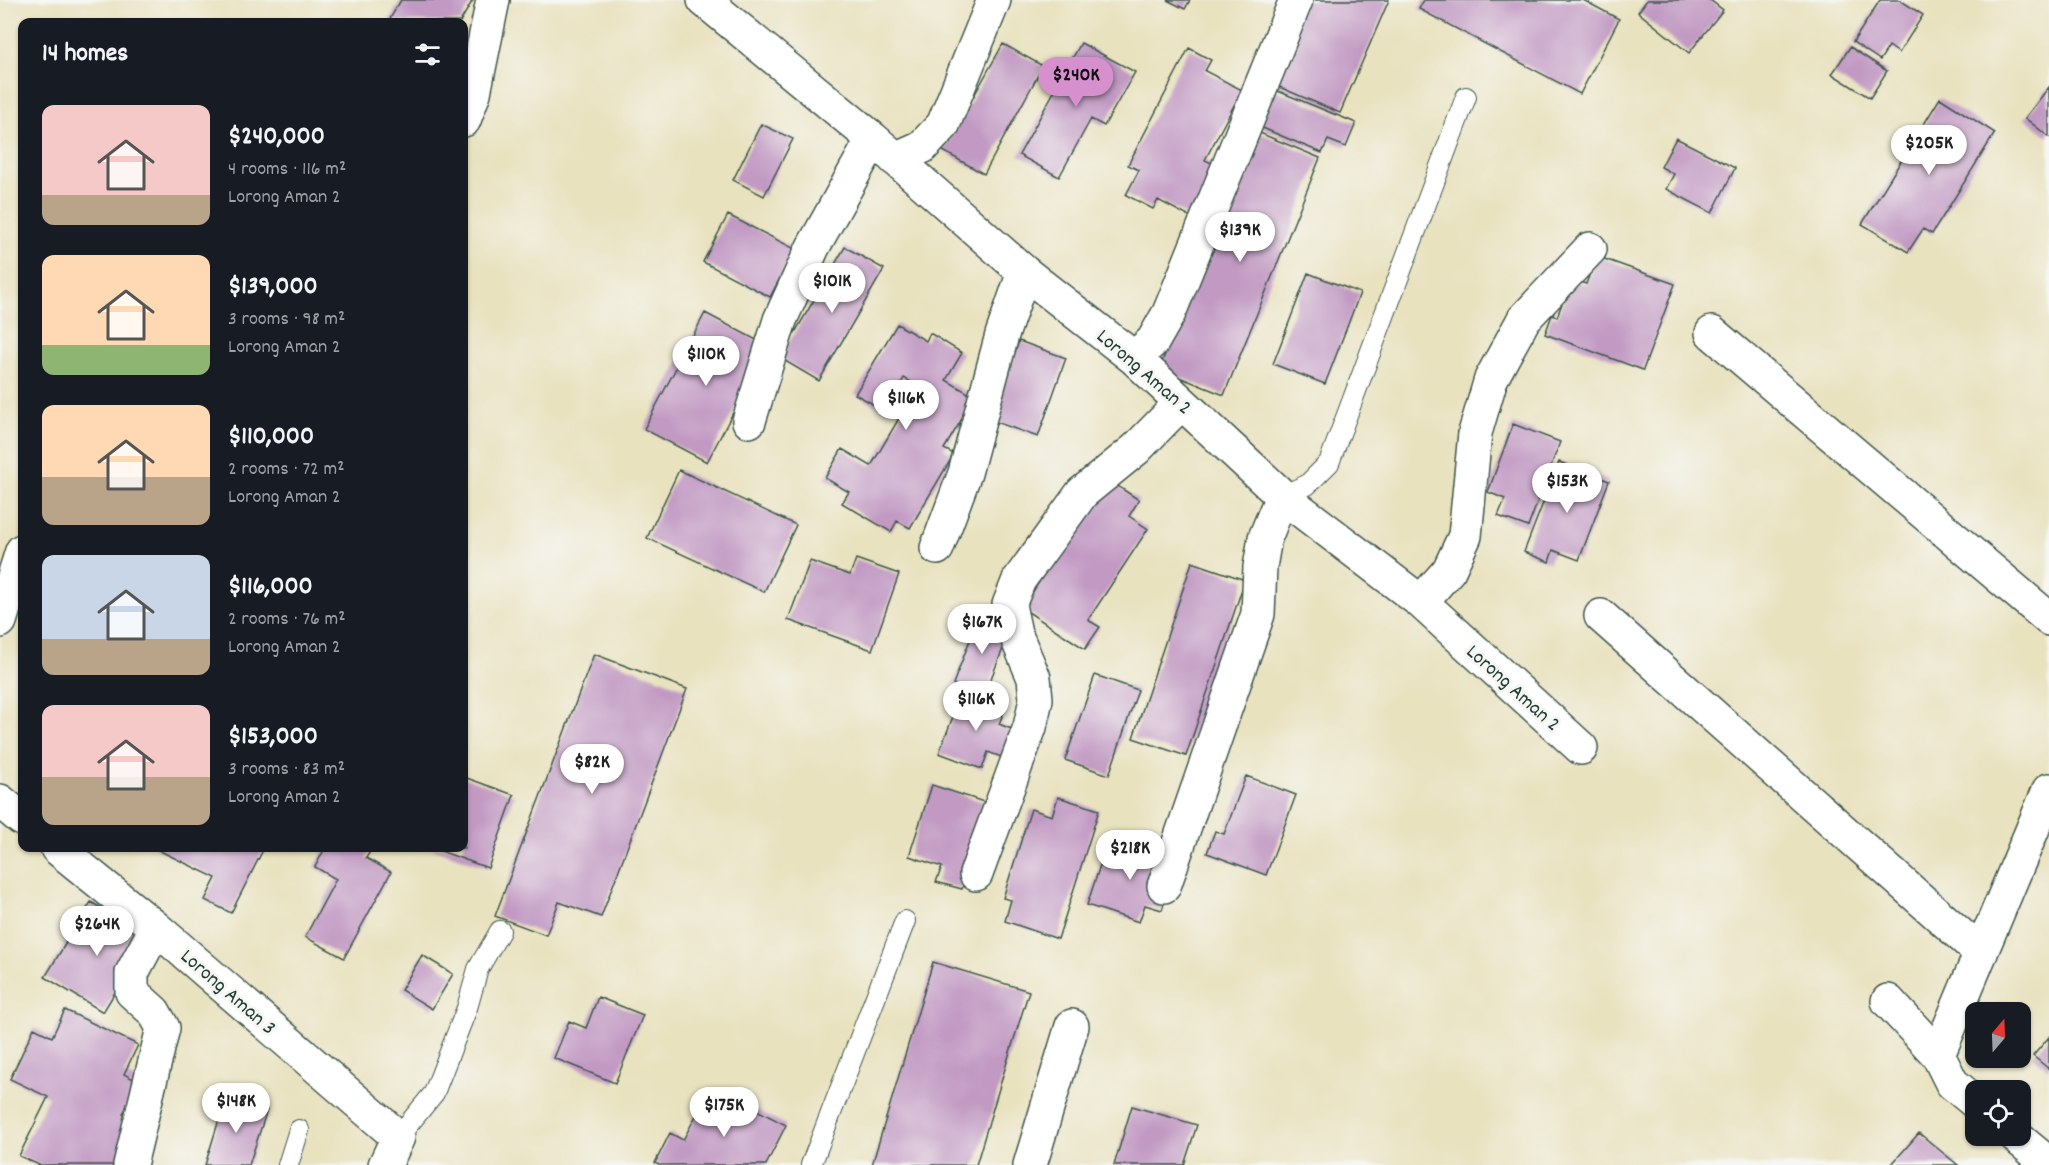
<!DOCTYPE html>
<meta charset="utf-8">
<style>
body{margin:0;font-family:Dekko,sans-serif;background:#242831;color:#f1f3f6;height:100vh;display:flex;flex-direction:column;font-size:22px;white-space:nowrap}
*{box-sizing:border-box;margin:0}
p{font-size:20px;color:#9ea1a6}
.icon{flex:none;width:33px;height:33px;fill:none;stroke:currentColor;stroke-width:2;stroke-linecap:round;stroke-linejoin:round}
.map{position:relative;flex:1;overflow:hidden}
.drawer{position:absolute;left:18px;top:18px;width:450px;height:834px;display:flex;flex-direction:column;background:#171b24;border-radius:12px;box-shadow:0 2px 4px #0004}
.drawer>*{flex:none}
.needle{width:39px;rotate:19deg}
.controls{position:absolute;left:1965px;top:1002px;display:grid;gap:12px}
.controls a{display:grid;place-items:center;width:66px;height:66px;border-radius:12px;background:#171b24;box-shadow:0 2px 4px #0004;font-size:30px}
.price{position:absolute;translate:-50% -51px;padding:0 14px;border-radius:21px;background:#fff;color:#222;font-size:20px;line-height:39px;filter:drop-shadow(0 2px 3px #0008)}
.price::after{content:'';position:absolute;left:50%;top:36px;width:18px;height:14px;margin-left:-9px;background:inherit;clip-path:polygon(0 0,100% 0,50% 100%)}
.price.current{background:#d690ce;color:#111}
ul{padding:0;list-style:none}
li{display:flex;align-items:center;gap:18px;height:150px;padding:0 24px}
li span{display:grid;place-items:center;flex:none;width:168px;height:120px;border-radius:12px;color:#555}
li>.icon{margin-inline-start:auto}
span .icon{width:72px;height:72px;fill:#fffc;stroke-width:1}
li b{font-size:26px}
h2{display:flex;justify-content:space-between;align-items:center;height:72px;padding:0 24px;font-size:26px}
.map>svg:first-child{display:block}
</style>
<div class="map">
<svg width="2049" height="1165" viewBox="0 0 2049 1165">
<rect width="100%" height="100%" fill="#f6f6f2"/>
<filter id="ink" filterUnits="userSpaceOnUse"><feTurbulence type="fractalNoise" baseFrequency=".0167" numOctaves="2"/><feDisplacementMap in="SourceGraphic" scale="12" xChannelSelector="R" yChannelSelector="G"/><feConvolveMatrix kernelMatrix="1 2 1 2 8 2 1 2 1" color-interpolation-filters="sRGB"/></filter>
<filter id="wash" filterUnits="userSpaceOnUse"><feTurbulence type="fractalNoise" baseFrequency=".008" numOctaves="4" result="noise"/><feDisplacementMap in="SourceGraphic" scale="24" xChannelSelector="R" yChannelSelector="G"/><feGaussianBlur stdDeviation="1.35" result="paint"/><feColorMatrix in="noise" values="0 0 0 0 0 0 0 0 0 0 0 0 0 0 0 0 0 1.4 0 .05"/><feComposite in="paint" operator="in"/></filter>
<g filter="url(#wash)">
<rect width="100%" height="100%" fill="#e9e2bf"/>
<g id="blocks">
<path fill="#c199c3" d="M401,0H473L460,22H388Z
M1167,0H1190L1185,9Z
M1306,0H1389L1340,113L1270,83Z
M1424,0H1583L1619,19L1580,94L1419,9Z
M1647,0H1710L1723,10L1689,53L1638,12Z
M1880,0H1900L1923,15L1899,53L1889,46L1880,60L1853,42Z
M1081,43L1135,72L1104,126L1091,119L1059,177L1019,155Z
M1003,44L1043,66L984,174L943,151Z
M1850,47L1887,71L1870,98L1832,74Z
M1189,48L1211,60L1205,71L1242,90L1205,160L1216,165L1190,217L1158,200L1153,209L1126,195L1139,170L1128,165Z
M2049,87V137L2025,118Z
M1273,89L1356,123L1346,147L1328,140L1322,153L1258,126Z
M1940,98L1995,133L1932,234L1923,229L1908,252L1862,224Z
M761,124L793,139L764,196L733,180Z
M1255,131L1320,158L1224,395L1159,369Z
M1676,138L1735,168L1712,213L1666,189L1674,174L1661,167Z
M728,215L795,249L770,297L703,262Z
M845,247L884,269L819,381L780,358Z
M1596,256L1675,284L1643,370L1545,334L1552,315L1557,317L1571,279L1586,284Z
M1308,273L1360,293L1325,384L1273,364Z
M705,313L768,346L707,462L644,429Z
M897,324L926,341L930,333L962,353L946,380L975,397L944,449L954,454L910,528L897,521L891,532L842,503L849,492L825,478L842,449L871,466L918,386L904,378L885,411L855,394Z
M1019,341L1066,358L1038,437L990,420Z
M1513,424L1560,442L1528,527L1498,516L1505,499L1488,492Z
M1559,462L1609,481L1579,560L1553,550L1549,562L1524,552Z
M679,470L796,525L764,592L647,538Z
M1107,479L1139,500L1129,516L1148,529L1088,620L1100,627L1085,649L1022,608Z
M856,559L899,574L872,650L788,620L810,561L850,575Z
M1192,562L1245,580L1186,756L1133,738Z
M980,614L1012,626L984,696L953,684Z
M594,654L687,689L601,917L559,902L546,935L495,916Z
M1095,675L1138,690L1109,775L1065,760Z
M962,693L1005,709L999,724L1014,730L1004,758L988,752L982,769L939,753Z
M1246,776L1296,795L1266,875L1207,853L1215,831L1224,834Z
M464,777L514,795L488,868L432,848H464Z
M932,785L990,804L962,889L936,882L942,867L909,856Z
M1058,797L1099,810L1058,939L1005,921L1011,900L1003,898L1031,809L1052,816Z
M1109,838L1161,854L1173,876L1162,910L1145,905L1139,922L1087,905Z
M154,848H264L231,913L205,900L216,878Z
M325,848H372L366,858L391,872L344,958L305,937L336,879L315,867Z
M91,902L149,937L103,1012L45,977Z
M422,955L453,974L432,1009L401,990Z
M933,962L1029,991L1010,1052L976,1165H872Z
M598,997L643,1015L615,1083L554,1058L569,1021L586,1028Z
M65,1010L138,1045L124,1074L139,1082L123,1114L139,1122L119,1165H39L19,1156L48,1097L10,1079L34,1028L52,1037Z
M2049,1037V1069L2033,1056Z
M226,1097L267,1110L249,1165H205Z
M706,1097L732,1111L737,1100L786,1125L766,1165H659L655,1163L670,1133L683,1140Z
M1132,1106L1197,1125L1184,1165H1114Z
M1919,1133L1942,1152L1958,1165H1891Z"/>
</g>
</g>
<g filter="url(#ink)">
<use href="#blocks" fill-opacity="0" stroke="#3d5649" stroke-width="1.5"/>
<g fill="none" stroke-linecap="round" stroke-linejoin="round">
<g stroke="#3d5649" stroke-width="22">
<path id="service" d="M1282,496L1307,485L1329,463L1466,97
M398,1137L434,1093L467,1008L478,969L500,931
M288,1165L299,1130
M811,1165L905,921"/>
</g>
<g stroke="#3d5649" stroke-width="36">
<path id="minor" d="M704,0L873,139L1024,272L1134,358L1282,496L1421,602L1581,748
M464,120L474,93L493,0
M895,159L922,147L943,125L994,0
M1712,333L2049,619
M1134,358L1153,341L1169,313L1296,0
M749,421L780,320L813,247L873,139
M937,548L965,473L1002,335L1024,272
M1421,602L1449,570L1465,536L1475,433L1491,379L1524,319L1590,249
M1601,616L1981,953
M0,621L22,551
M0,801L22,819
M57,848L156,928L398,1137L385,1165
M976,874L1030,727L1036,699L1034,678L1015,633L1009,605L1019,580L1082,493L1136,449L1181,403
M1164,886L1258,614L1260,567L1265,538L1282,496
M1888,1001L1938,1055L1952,1083L1976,1103
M1938,1055L2049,790
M2015,1136L2049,1164
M130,1165L163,1028L154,1012L132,992V973L156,928
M1030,1165L1072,1026"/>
</g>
<use href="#service" stroke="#fff" stroke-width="20"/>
<use href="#minor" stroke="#fff" stroke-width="33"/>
</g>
</g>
<g text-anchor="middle" stroke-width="6" stroke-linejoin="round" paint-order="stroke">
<g font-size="21" fill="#1f3d34" stroke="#f6f6f2">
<text transform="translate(1145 371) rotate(41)" y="7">Lorong Aman 2</text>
<text transform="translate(1514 687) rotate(42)" y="7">Lorong Aman 2</text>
<text transform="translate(229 991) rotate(41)" y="7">Lorong Aman 3</text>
</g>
</g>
</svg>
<div class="controls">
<a><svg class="needle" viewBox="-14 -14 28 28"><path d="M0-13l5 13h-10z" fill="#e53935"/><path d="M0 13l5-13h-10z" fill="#9ea1a6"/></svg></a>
<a><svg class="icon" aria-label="locate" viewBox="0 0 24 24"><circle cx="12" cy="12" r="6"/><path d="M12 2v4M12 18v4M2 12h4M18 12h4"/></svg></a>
</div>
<b class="price current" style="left:1076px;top:108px">$240K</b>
<b class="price" style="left:1929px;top:176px">$205K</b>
<b class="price" style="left:1240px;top:263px">$139K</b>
<b class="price" style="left:832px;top:314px">$101K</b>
<b class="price" style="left:706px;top:387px">$110K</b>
<b class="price" style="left:906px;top:431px">$116K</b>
<b class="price" style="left:1567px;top:514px">$153K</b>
<b class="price" style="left:982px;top:655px">$167K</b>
<b class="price" style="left:976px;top:732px">$116K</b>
<b class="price" style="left:592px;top:795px">$82K</b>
<b class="price" style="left:1130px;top:881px">$218K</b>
<b class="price" style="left:97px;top:957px">$264K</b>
<b class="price" style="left:236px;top:1134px">$148K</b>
<b class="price" style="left:724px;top:1138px">$175K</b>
<section class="drawer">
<h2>14 homes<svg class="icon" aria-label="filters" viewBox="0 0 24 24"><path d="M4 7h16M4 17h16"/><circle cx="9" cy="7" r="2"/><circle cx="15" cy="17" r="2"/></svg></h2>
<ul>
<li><span style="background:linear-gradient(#f6c9c9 75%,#b9a48a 0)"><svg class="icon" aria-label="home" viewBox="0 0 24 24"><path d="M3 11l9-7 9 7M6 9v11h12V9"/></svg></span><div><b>$240,000</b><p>4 rooms · 116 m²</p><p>Lorong Aman 2</p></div></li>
<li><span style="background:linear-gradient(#ffd9b3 75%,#8fb573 0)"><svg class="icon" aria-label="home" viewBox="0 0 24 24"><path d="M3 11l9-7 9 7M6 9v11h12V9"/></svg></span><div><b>$139,000</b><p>3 rooms · 98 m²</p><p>Lorong Aman 2</p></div></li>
<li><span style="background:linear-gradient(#ffd9b3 60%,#b9a48a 0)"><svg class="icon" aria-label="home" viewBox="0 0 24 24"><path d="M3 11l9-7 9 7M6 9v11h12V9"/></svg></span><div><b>$110,000</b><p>2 rooms · 72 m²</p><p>Lorong Aman 2</p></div></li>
<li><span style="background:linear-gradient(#c9d6e8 70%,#b9a48a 0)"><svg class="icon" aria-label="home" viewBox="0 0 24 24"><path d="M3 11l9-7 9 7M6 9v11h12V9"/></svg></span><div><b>$116,000</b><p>2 rooms · 76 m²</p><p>Lorong Aman 2</p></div></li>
<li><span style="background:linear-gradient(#f6c9c9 60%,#b9a48a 0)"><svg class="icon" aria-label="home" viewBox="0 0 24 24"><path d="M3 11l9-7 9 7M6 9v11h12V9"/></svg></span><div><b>$153,000</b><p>3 rooms · 83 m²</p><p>Lorong Aman 2</p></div></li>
</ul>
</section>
</div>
